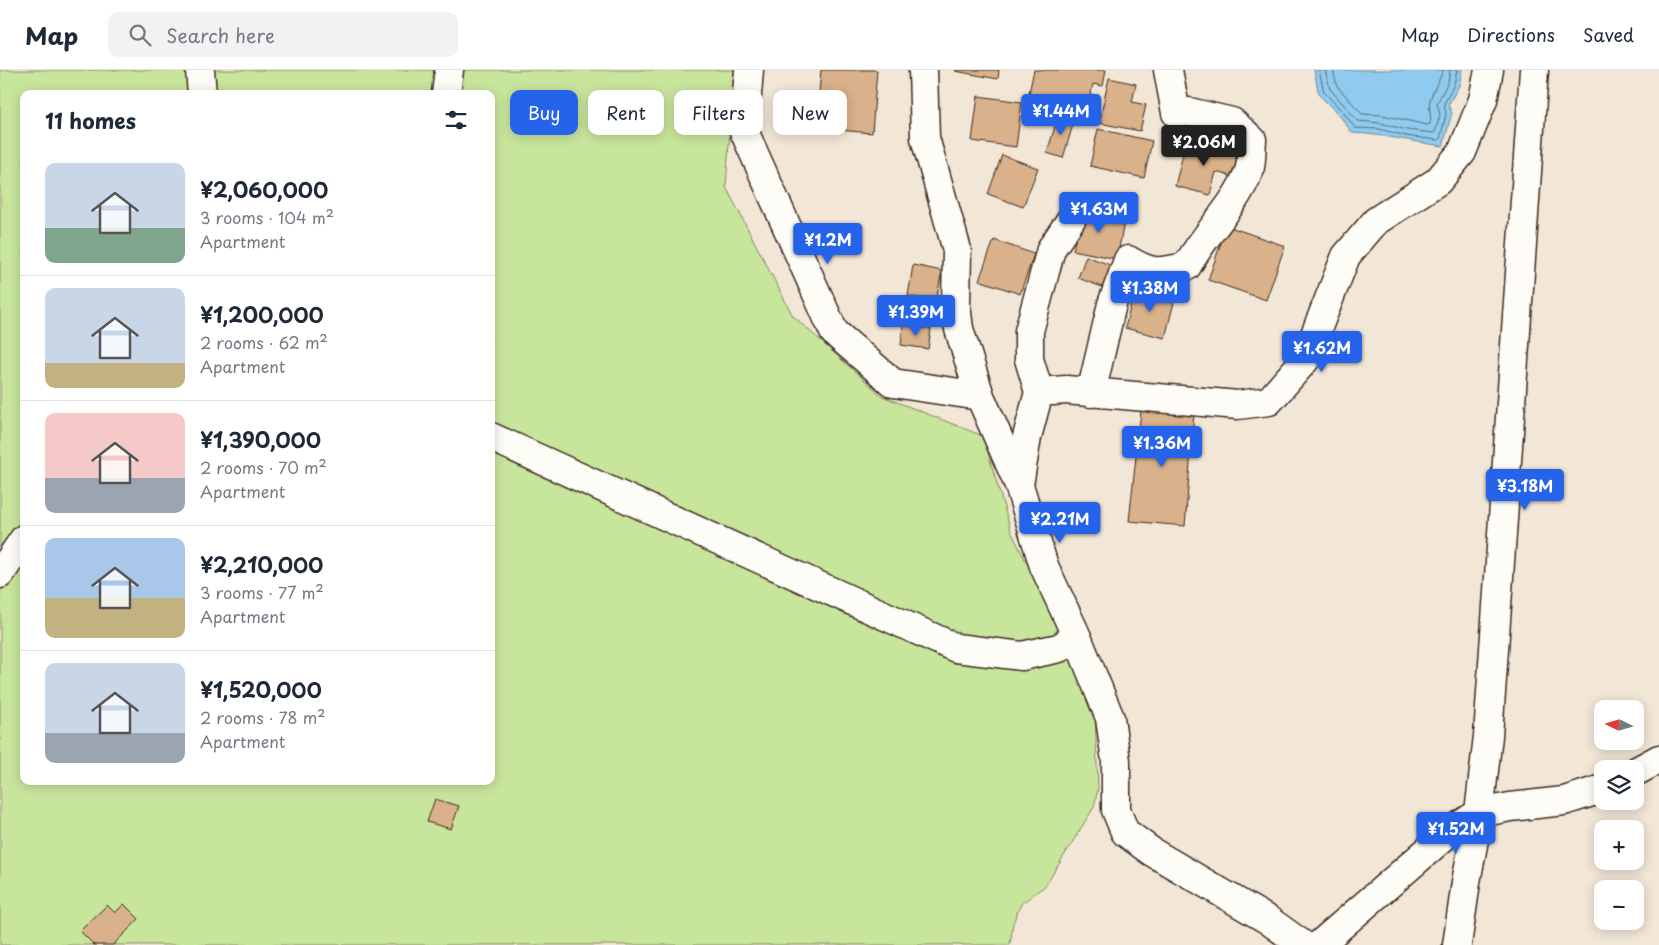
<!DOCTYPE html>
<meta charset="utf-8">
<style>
body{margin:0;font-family:"Playpen Sans",sans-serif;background:#f2f2f3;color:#1f2937;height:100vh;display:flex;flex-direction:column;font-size:19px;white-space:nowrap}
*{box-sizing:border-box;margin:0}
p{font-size:16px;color:#747a83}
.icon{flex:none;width:28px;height:28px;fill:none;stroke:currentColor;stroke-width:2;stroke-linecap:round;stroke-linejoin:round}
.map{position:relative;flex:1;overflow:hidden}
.side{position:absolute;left:20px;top:20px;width:475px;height:695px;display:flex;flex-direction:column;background:#fff;border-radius:10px;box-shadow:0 2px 12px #0003}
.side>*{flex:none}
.hud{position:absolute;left:510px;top:20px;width:475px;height:45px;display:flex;gap:10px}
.needle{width:32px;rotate:275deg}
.tools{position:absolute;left:1594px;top:630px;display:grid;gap:10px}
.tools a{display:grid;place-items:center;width:50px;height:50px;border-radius:10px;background:#fff;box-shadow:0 2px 12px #0003;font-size:25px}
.price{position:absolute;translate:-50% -42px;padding:0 11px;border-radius:5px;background:#2563eb;color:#fff;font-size:16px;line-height:32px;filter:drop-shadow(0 1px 2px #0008)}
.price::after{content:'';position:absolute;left:50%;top:30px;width:15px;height:11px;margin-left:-8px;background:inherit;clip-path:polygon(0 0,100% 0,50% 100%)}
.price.active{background:#222;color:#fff}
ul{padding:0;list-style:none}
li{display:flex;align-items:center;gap:15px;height:125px;padding:0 25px}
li+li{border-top:1px solid #e0e1e3}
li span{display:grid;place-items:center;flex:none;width:140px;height:100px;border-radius:10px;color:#555}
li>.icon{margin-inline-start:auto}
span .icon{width:60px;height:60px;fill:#fffc;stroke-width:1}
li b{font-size:21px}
h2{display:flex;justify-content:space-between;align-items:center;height:60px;padding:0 25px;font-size:21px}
.chip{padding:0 18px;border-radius:10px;background:#fff;box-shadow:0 2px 12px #0003;font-size:18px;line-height:45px}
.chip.active{background:#2563eb;color:#fff}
header{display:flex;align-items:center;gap:30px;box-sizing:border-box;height:70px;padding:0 25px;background:#fff;border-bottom:1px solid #e0e1e3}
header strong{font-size:24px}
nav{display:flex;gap:28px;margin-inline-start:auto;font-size:18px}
.search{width:350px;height:45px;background:#f2f2f3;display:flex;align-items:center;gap:12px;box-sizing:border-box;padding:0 18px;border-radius:10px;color:#747a83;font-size:19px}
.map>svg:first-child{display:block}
</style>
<header>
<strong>Map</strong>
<div class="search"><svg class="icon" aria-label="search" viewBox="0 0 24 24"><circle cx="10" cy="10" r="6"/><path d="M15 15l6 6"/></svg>Search here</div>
<nav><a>Map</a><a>Directions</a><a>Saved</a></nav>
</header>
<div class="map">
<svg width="1659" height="875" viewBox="0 0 1659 875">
<rect width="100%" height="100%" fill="#f2e6d6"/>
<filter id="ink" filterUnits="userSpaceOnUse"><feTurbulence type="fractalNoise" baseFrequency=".02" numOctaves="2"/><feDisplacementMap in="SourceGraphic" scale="10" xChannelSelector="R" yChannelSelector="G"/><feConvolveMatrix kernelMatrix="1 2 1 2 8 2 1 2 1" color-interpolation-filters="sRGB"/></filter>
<g filter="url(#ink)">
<path fill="#c8e59c" stroke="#82885d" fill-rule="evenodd" d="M0,0H734L726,117L793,246L882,326L983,366L1011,461L1064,569L1095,644L1098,719L1094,737L1046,815L1021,834L1013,853L1010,875H0ZM24,24H491V711H24Z"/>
<path fill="#8ecbee" stroke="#6d8b9b" d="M1314,0H1462L1459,16L1448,35L1452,43L1443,76C1412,72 1383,64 1352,63L1340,46L1319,25Z"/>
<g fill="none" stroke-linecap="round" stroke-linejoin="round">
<path stroke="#5c6a71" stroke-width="1" d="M1319,0L1324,22L1344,43L1355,58L1379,59L1406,66L1437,70L1440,69L1446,44L1444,34L1454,14L1457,0
M1325,0L1330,19L1358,51L1380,53L1407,60L1433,63L1435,62L1440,45L1437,33L1448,12L1450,0
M1333,0L1337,16L1362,44L1382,45L1427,55L1430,54C1432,45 1428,38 1430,30C1433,19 1440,11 1443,0"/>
</g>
<path fill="#d9b18a" stroke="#3b2a1e" d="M821,0H877L872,63L816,58Z
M956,0H999L998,9L955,1Z
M1034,0H1106L1103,16L1093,14L1087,44L1027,32Z
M1109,8L1136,14L1132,32L1146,35L1140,61L1099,53Z
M978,26L1022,32L1016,77L972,71Z
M1059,43L1075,48L1063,88L1047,83Z
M1098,59L1152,71L1144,108L1090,96Z
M1186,72L1239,85L1234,107L1216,102L1210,125L1175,116Z
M1002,85L1038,98L1023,137L988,124Z
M1082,138L1125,147L1117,189L1073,180Z
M1227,156L1285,176L1266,230L1208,210Z
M994,170L1034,184L1020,224L979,210Z
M1086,186L1118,198L1110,220L1078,208Z
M913,195L942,201L936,231L908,226Z
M1135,218L1175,228L1165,268L1125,258Z
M903,255L931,259L928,279L901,275Z
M1141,341L1194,343L1185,456L1129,451Z
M435,729L459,736L451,759L427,752Z
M124,834L139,849L113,875H94L80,861L107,835L115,843Z"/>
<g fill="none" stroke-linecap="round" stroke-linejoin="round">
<g stroke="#3b2a1e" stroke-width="31">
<path id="minor" d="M200,0L202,24
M749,0L744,61L834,262L893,313L980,326
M923,0L925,68L957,180L956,235L959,259L980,326L1019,415L1044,496L1077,567L1110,648L1116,691V740L1125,762L1152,782L1268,850L1303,875
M446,24L449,0
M1039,322L1029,289V261L1051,179L1072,148
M1091,323L1112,234L1128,190C1153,205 1159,203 1187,196C1205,163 1235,137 1249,101C1252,93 1251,80 1252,70L1232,52L1189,42L1176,43L1168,0
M491,367L956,578L1022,586L1059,578L1077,567
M1019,415L1027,367L1039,322L1066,320L1238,335L1269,331L1305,290L1346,186L1376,151L1438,111L1462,82L1483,30L1489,0
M0,504L24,469
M1635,702L1659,689
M1319,875L1448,763L1479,743L1510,737L1564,731L1602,719
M1457,875L1466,812L1479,743L1488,666L1534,0"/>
</g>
<use href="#minor" stroke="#fdfcf7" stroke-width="28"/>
</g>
</g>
</svg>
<div class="tools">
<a><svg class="needle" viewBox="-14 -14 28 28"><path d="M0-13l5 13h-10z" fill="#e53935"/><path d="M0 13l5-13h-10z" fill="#747a83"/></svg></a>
<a><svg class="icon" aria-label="layers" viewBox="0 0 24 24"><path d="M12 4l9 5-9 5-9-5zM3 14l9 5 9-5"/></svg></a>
<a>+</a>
<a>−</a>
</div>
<b class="price" style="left:1061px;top:66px">¥1.44M</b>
<b class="price active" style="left:1204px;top:97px">¥2.06M</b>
<b class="price" style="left:1099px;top:164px">¥1.63M</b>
<b class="price" style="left:828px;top:195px">¥1.2M</b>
<b class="price" style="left:1150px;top:243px">¥1.38M</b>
<b class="price" style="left:916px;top:267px">¥1.39M</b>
<b class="price" style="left:1322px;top:303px">¥1.62M</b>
<b class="price" style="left:1162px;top:398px">¥1.36M</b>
<b class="price" style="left:1525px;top:441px">¥3.18M</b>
<b class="price" style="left:1060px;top:474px">¥2.21M</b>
<b class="price" style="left:1456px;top:784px">¥1.52M</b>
<div class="hud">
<a class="chip active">Buy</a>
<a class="chip">Rent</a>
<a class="chip">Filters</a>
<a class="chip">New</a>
</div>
<section class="side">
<h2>11 homes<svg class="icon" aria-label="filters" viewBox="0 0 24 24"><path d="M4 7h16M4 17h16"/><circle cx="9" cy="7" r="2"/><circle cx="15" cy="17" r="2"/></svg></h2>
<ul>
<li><span style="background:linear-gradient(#c9d6e8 65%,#7fa58c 0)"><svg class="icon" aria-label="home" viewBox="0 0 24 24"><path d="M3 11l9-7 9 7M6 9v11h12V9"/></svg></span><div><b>¥2,060,000</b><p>3 rooms · 104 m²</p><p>Apartment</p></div></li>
<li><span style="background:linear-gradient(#c9d6e8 75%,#c2b280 0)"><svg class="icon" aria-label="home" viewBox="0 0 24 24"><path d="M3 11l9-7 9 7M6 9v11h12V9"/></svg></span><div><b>¥1,200,000</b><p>2 rooms · 62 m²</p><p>Apartment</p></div></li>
<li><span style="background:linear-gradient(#f6c9c9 65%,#9aa5b1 0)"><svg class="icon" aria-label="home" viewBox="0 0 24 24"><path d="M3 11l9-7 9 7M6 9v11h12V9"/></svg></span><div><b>¥1,390,000</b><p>2 rooms · 70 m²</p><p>Apartment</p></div></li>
<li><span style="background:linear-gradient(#a9c7e8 60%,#c2b280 0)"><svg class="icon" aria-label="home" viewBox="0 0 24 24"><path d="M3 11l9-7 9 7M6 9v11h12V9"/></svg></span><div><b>¥2,210,000</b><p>3 rooms · 77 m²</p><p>Apartment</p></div></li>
<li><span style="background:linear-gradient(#c9d6e8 70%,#9aa5b1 0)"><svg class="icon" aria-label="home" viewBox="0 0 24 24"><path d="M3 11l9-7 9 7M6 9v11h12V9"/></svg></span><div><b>¥1,520,000</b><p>2 rooms · 78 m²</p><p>Apartment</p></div></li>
</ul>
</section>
</div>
